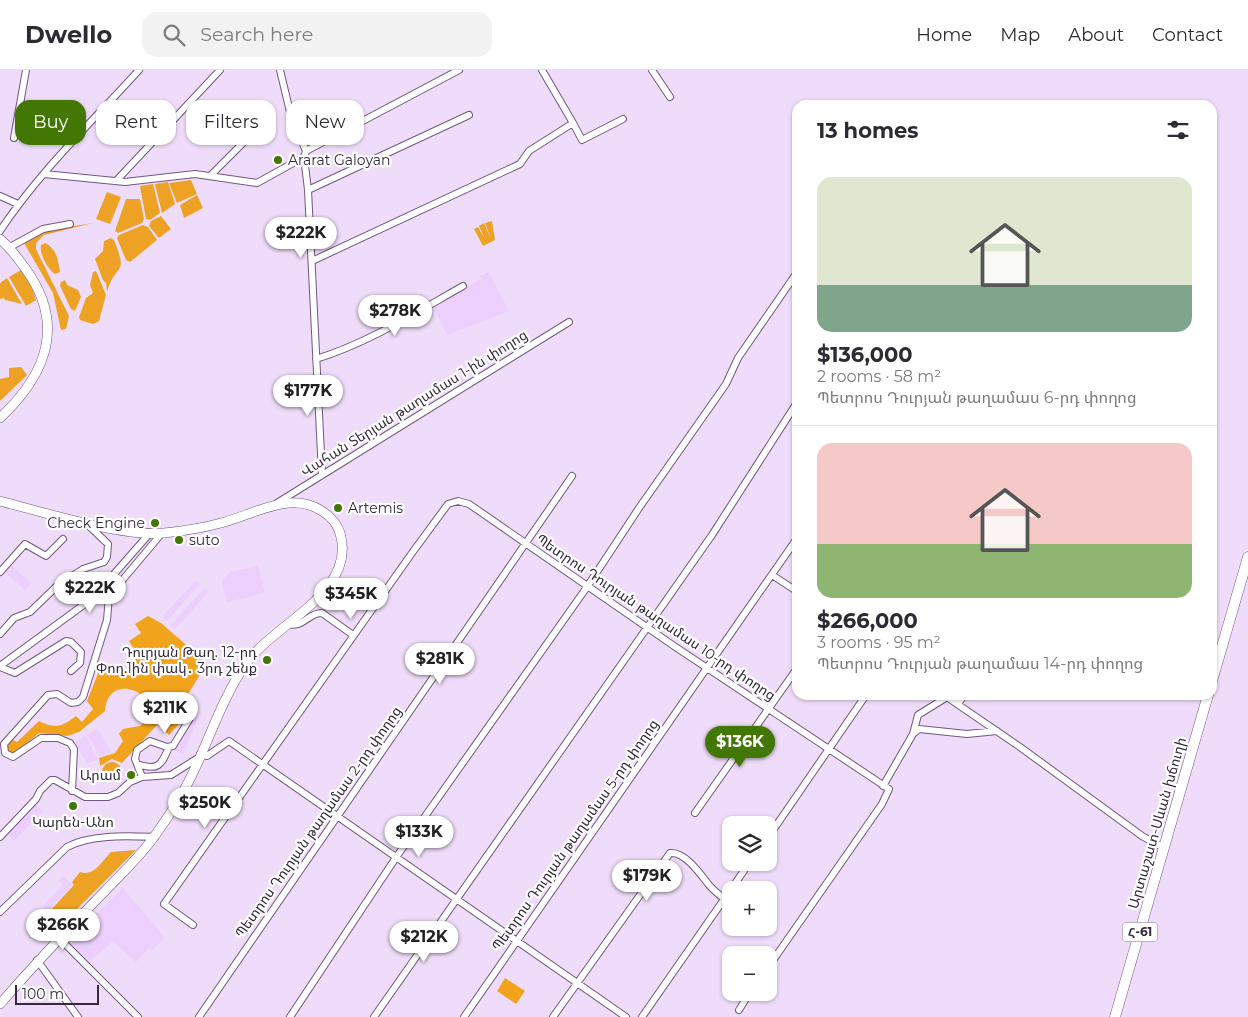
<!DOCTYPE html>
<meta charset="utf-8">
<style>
body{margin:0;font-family:Montserrat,"Noto Sans Armenian",sans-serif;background:#f2f2f3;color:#2b2b33;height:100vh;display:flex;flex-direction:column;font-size:19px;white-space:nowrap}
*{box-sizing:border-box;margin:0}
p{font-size:16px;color:#7c7c81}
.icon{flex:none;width:28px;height:28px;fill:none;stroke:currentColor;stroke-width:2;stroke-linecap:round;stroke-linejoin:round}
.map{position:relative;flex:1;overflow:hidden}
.drawer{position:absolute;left:792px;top:30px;width:425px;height:600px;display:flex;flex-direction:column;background:#fff;border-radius:15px;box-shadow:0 1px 4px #0004}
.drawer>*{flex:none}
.hud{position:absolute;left:15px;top:30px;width:475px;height:45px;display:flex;gap:10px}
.tools{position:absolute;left:722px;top:746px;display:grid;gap:10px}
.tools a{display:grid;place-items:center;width:55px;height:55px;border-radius:10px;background:#fff;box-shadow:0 1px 4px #0004;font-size:25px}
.scale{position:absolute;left:15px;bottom:12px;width:84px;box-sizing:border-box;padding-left:5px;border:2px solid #35293c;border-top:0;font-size:14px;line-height:18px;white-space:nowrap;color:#35293c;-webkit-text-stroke:4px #fff;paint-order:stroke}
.price{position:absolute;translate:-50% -42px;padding:0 11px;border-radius:18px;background:#fff;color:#222;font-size:16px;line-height:32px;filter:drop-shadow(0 1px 2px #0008)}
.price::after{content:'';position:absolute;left:50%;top:30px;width:15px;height:11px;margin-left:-8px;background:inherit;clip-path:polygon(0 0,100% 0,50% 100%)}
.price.active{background:#437703;color:#fff}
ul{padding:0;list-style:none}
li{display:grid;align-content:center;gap:10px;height:265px;padding:0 25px}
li+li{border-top:1px solid #e1e1e2}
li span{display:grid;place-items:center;height:155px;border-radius:15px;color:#555}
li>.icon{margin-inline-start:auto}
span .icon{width:90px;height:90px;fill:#fffc;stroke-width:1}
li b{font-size:21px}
h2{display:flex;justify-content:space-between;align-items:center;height:60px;padding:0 25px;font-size:21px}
.tag{padding:0 18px;border-radius:15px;background:#fff;box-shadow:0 1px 4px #0004;font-size:18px;line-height:45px}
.tag.active{background:#437703;color:#fff}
header{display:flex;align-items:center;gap:30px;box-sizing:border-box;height:70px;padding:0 25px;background:#fff;border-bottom:1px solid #e1e1e2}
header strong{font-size:24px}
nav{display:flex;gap:28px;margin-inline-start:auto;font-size:18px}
.search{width:350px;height:45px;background:#f2f2f3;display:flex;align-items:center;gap:12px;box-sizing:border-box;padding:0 18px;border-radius:15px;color:#7c7c81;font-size:19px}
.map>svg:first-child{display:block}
</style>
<header>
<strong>Dwello</strong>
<div class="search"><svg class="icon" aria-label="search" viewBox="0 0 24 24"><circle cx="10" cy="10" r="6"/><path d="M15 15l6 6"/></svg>Search here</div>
<nav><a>Home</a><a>Map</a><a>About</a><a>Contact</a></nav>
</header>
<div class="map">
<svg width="1248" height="947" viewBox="0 0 1248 947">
<rect width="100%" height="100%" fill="#efdcfa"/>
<path fill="#eccffc" d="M489,202L509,241L447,265L433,236L481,209L480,206Z
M10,494L32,513L25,520L4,501Z
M258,496L265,523L227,532L222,511L230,502Z
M196,510L200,514L167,551L162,547Z
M204,518L209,522L175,559L171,555Z
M193,644L199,647L183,684L172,679L174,676L178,677Z
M98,659L111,682L100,686L87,665Z
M86,666L98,689L87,694L75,672Z
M35,734L43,741L14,771L6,763Z
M63,806L72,814L48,841L43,836L63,815L59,811Z
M123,818L165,868L152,880L150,877L136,892L113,871L89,892L70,874L78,867L75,864Z"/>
<path fill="#eda226" d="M191,110L197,124L177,133L169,113Z
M168,112L175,134L162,143L155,114Z
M153,114L160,143L150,150L146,149L140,116Z
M107,122L121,127L110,154L96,149Z
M197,125L203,138L184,148L180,135Z
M126,129H140L144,149L142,153L118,163L115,161Z
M161,146L171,159L159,168L149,156L151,151Z
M492,151L495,170L483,176L474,159L478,157L485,169L479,156L484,153L491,170L485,153Z
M93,153L44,165L36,173V179L69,246L66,259L61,260L53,223L24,173L44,161Z
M143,155L148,157L157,170L130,192L126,190L117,168L119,165Z
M111,168L114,170C129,208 116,191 107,222L106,213L103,210L95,189L103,181L104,171Z
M45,173C58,180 58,191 60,202L55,204C48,200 39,183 41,175Z
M21,200L31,215L36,230L26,236L9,207Z
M96,201L106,225L99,251L93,254L80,250L79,247L86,228L93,223L90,215L93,202Z
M7,208L22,234L5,230L4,228L0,229V213Z
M65,210L67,215L78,220L81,227L75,241L71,239L60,216L61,212Z
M21,297L27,305L0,331V309L9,307V298Z
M102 702a10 10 0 1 1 20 0a10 10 0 1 1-20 0Z
M136,780L62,854L49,842L74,815L72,812L80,802C94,807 102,791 111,782Z"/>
<path fill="#f2a31c" d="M148,546L161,553L207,593L179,639L187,645L169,665L158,654L122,693L112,689L100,696L99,688L115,683L123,671L119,664L123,659L140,656C173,629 108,596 105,641L79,662L67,666L39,663L14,684L8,682L6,677L11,669L17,672L39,651C55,659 62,657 76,646L82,652L93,639L87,631L101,596L116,604C127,603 135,595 137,584L129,571L141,563L135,554Z
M505,908L525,921L516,934L497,921Z"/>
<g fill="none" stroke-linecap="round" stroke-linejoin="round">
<g stroke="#725781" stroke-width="8">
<path id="minor" d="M280,0L291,46L306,81
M542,0L573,53
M652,0L670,27
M14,68L26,0
M304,87L308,120L322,404
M44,104L125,112L195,104L257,113L304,87L306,81L459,0
M210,106L268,48
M116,111L220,0
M308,120L469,45
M0,126L18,134
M0,161C39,102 92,52 139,0
M10,177L43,159L70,154
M312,191L520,94L529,81L573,53L582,70L623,49
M316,289C368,273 415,243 463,216
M277,433L569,252
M0,502L25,474L46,486L63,469
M772,505L798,522
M287,554C305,558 307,543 322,543L353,565
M0,564L14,548L30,542L58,515L83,499L104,492L107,487L108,474L86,453
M0,596L93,528L150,463
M0,597L15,603L66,571L71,572L81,582L80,593L71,601
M944,625L1020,677L1142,766L1164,778
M958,634L964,625
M913,664L918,645L947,627
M200,684L207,686L229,671L626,947
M137,694C158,701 161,696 169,677
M142,707L135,689L137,680L150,671L167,677L173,676L189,650
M883,716L913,664L919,659L967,664L997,661
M72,721L74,679L70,673L58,668H41L13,687L5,683L4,674L48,625L57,624L71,633L78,632L83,627L107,550L109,526L162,463
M695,743L798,597
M769,766L866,625
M0,767L36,729L40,721L51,710H55L85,727H108L118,723L130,712L142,707L171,705L198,688
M0,842L67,777C91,764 127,766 155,767
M193,855L164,834L412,483L448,434L458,431L469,434L674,576L889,719L882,734L769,896
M59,868L138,947
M37,890L78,947
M739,940L750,922
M199,947L572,406
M290,947L397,786L587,517L639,438L726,314L738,288L798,201
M374,947L712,465L798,331
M464,947L798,467
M553,947L670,783C685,781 701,805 709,815C713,820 720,825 724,829
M642,947L750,792"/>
</g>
<g stroke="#725781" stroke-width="10">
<path id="secondary" d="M0,169C10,177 17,187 25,198C66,254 47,304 0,348
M0,431C43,442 121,467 164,463C183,461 203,458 221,453C253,445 290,420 322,441C332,447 339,457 341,467C354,524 273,554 245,595C222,629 209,670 191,707C181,727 169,746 156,764C142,785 122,803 105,821C69,858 34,895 0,934"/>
</g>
<g stroke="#725781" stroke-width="11">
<path id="primary" d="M1212,611L1248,487
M1115,947L1208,625"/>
</g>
<use href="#minor" stroke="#fff" stroke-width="6"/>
<use href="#secondary" stroke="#fff" stroke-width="9"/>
<use href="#primary" stroke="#fff" stroke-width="10"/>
</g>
<g fill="#437703" stroke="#fff" stroke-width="2">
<circle cx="278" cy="90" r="5"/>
<circle cx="338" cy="438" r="5"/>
<circle cx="155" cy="453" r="5"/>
<circle cx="179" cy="470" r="5"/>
<circle cx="267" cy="590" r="5"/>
<circle cx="131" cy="705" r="5"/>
<circle cx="73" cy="736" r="5"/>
</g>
<g text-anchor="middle" stroke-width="4.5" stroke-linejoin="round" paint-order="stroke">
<rect fill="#fff" stroke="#726976" stroke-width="1" x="1122.5" y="852.5" width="35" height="19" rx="4"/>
<g font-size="12" font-weight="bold" fill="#35293c">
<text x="1140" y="866">Հ-61</text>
</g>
<g font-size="14" fill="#35293c" stroke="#fff" text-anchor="start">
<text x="288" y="95">Ararat Galoyan</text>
<text x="348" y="443">Artemis</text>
<text x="145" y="458" text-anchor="end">Check Engine</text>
<text x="189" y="475">suto</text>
<text x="257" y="587" text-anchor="end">Դուրյան Թաղ. 12-րդ<tspan x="257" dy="16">Փող.1ին փակ․ 3րդ շենք</tspan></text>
<text x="121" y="710" text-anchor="end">Արամ</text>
<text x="73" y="757" text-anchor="middle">Կարեն-Անո</text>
</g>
<g font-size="14" fill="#35293c" stroke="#fff">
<text transform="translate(414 333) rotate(-32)" y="5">Վահան Տերյան թաղամաս 1-ին փողոց</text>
<text transform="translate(656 547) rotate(34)" y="5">Պետրոս Դուրյան թաղամաս 10-րդ փողոց</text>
<text transform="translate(318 752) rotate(-55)" y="5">Պետրոս Դուրյան թաղամաս 2-րդ փողոց</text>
<text transform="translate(1157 753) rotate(-74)" y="5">Արտաշատ-Սևան խճուղի</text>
<text transform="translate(575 765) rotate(-55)" y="5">Պետրոս Դուրյան թաղամաս 5-րդ փողոց</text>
</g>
</g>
</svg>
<div class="tools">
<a><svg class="icon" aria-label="layers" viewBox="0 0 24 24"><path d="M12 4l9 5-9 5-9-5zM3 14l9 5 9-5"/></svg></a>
<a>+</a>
<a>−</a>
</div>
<div class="scale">100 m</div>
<b class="price" style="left:301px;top:189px">$222K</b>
<b class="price" style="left:395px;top:267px">$278K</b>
<b class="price" style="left:308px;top:347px">$177K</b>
<b class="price" style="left:90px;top:544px">$222K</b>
<b class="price" style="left:351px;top:550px">$345K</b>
<b class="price" style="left:440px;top:615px">$281K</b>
<b class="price" style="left:165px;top:664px">$211K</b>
<b class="price active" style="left:740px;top:698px">$136K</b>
<b class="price" style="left:205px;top:759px">$250K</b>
<b class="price" style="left:419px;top:788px">$133K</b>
<b class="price" style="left:647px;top:832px">$179K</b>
<b class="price" style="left:63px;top:881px">$266K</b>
<b class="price" style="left:424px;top:893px">$212K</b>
<div class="hud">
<a class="tag active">Buy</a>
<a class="tag">Rent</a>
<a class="tag">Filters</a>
<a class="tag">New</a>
</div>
<section class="drawer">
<h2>13 homes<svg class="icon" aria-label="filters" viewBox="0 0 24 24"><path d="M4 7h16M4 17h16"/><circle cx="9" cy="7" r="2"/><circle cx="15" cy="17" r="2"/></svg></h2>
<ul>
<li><span style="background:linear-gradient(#dfe7d0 70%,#7fa58c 0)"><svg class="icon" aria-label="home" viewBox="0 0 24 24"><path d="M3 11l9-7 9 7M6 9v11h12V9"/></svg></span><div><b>$136,000</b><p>2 rooms · 58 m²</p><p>Պետրոս Դուրյան թաղամաս 6-րդ փողոց</p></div></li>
<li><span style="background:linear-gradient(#f6c9c9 65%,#8fb573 0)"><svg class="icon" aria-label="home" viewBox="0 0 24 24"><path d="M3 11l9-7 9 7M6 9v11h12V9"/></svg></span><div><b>$266,000</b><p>3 rooms · 95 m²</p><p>Պետրոս Դուրյան թաղամաս 14-րդ փողոց</p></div></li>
</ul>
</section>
</div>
